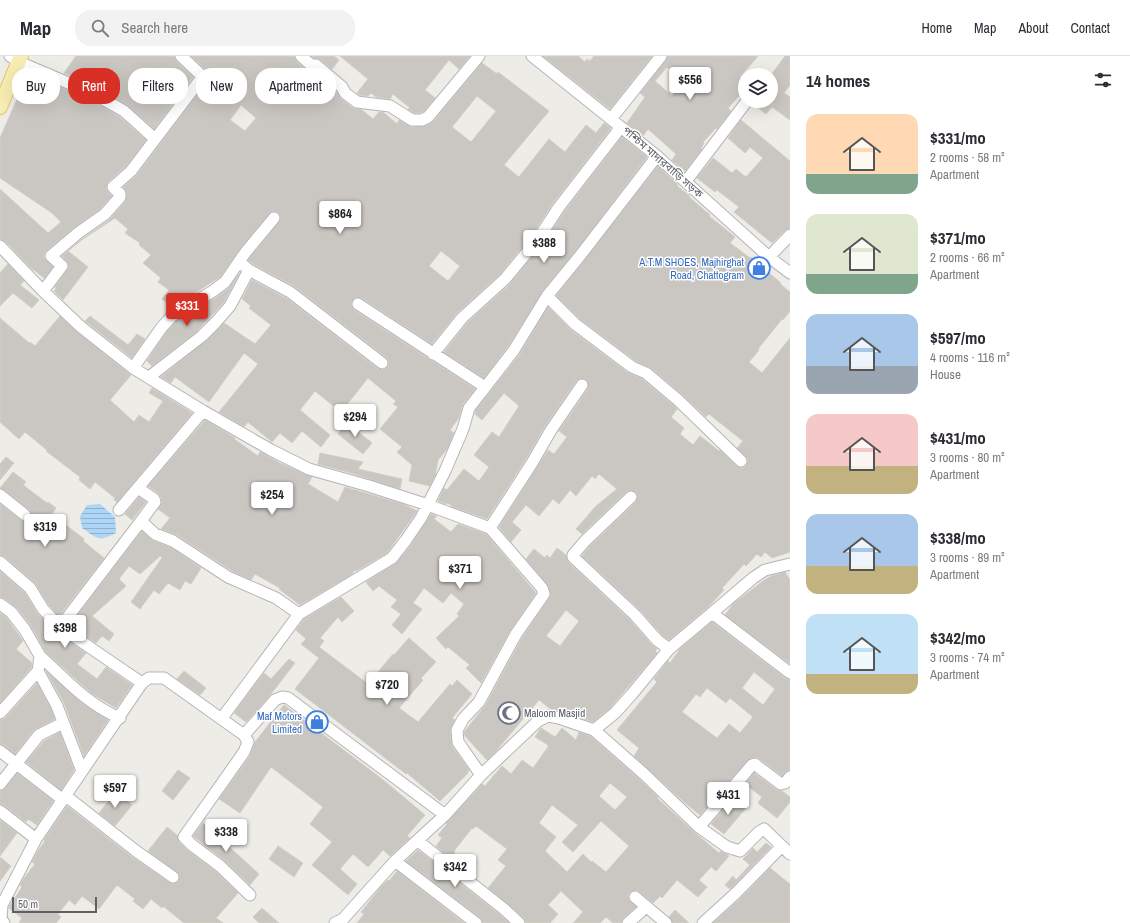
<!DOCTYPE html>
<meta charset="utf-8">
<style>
body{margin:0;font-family:"Archivo Narrow","Noto Sans Bengali",sans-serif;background:#f2f2f3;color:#2b2b33;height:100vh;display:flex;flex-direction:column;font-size:15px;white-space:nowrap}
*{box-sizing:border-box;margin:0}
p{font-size:13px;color:#7c7c81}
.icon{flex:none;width:22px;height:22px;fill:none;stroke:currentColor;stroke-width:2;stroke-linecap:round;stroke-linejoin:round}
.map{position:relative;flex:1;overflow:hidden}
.sheet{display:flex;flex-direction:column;background:#fff;width:340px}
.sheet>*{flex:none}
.guide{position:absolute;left:12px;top:12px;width:380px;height:36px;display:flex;gap:8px}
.tools{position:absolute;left:738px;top:12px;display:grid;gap:8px}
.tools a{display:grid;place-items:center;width:40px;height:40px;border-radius:50%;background:#fff;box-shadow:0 4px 16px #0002;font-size:20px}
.scale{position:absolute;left:12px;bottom:10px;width:85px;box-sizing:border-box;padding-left:4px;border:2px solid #5d6064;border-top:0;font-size:11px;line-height:14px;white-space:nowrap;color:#5d6064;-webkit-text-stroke:3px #fff;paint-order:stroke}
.price{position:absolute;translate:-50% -34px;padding:0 9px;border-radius:4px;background:#fff;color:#222;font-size:13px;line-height:26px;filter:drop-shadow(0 1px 2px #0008)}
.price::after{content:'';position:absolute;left:50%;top:24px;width:12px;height:9px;margin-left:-6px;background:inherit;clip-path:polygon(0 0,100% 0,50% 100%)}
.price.active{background:#d93025;color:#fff}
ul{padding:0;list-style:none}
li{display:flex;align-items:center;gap:12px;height:100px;padding:0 16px}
li span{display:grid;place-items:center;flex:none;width:112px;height:80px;border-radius:12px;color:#555}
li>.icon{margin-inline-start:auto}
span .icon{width:48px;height:48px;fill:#fffc;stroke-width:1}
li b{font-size:17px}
h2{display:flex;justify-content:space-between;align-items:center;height:48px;padding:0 16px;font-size:17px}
.chip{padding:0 14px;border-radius:16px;background:#fff;box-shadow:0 4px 16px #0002;font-size:14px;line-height:36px}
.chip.active{background:#d93025;color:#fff}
header{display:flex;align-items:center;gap:24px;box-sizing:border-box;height:56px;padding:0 20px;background:#fff;border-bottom:1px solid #e1e1e2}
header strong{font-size:19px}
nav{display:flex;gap:22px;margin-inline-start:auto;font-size:14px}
.search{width:280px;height:36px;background:#f2f2f3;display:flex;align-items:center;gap:10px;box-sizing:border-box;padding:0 14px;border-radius:16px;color:#7c7c81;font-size:15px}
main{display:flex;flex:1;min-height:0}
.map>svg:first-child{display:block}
</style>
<header>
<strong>Map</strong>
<div class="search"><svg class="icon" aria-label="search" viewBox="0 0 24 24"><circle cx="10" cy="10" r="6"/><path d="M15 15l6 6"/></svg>Search here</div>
<nav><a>Home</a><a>Map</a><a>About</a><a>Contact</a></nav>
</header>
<main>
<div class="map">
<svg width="790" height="867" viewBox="0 0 790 867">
<defs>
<pattern id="water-rules" width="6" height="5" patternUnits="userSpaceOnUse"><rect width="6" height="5" fill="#add6f6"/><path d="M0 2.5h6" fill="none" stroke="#90b1cb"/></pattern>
</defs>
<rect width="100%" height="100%" fill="#eeece6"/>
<path fill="url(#water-rules)" d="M100,448L115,461L116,477C98,486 98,483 82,472L80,460L87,449Z"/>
<path fill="#cac7c2" stroke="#d2cec5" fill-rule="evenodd" d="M76,0H174L176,5L193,21L154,73L127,49L97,32L64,17Z
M191,0H294L296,5L306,14L313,16L336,35L341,43L353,52L362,54L373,63L379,56H383L397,68L399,64L412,71L425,70L433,66L482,7L497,18L498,16L549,55L504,109L519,121L549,83L565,96L586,69L596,77L604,67L611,72L553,147L532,179L500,218L457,257L432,288L362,242H355L352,245V251L354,254L475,333L463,348L458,363L450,374L454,377L447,393L438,404L435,420L430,430L409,425L412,409L397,396L402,391L380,373L398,351L393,348L396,345L368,322L341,356L315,335L300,354L330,379L321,391L302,375L292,387L280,377L272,386L248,366L244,371L219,356L258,308L244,297L209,346L175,321L171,327L161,321L206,285L224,267L255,288L271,269L249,252L251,250L242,243L252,224L286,242L378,313L384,314L388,311L389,305L386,301L294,230L253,208L248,204L279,166L281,160L278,156L272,155L269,158L240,193L220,221L173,251L162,243L169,234L158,226L161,222L143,207L151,199L139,189L140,187L125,177L128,173L115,162L83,183L68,195L88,211L63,244L54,235L56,233L55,231L69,211L68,207L62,200L82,183L109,164L125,146L127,138L123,131L137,119L206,27L209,19L207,15ZM477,40L496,55L471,86L452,71ZM241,49L256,62L245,75L230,64ZM441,195L460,210L448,225L429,210Z
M311,0H334L339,4L332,13L321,4L314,2Z
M340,0H470L459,13L449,4L425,34L435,42L424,55L420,57H414L408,53L410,52L393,38L390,43L376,41L371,37L368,40L360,39L357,37L368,23Z
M543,0H578L585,6L587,3L590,5L594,0H652L610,53Z
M668,0H758L740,21L745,25V37L741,41L739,40L728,52L731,55L717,73L716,72L703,86L704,87L701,92L702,93L685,115L672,104L676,98L648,73L643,80L627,67L645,41L640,37L666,4ZM667,11L684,26L672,40L655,25Z
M785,0H790V29L784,37L790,41V64L772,51L766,58L753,48L754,45H771V19Z
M28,18L91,44L120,61L146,84L126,110L108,126L106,133L112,140L100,153L74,172L46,195L44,198V202L53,211L44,222L34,214H33L5,185L0,183V133L48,177L61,166L52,157L0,122V82Z
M741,64L790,105V172L785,174L772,187L734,156L739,151L717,134L715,136L697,122L713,102L732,117L736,113L746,121L763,102L750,91L745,97L728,82Z
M622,81L647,101L574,197L542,236L508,290L484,322L444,296L467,267L510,228L543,187L565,155Z
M658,110L678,129L677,130L690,140L689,141L710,159L709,160L735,181L730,187L750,202L751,201L765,212L764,213L781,227L780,228L790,236V255L783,264L782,263L758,293L759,294L749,306L762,317L790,282V496L772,502L765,496L761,501L757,498L746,510L744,508L722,532L724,534L708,551L669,584L662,579L640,554L582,500L590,490L636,446L638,440L636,436L630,434L626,436L582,478L576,473L596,450L617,433L599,418L595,423L592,420L576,440L570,434L559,448L553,443L539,460L526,449L512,466L521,474L511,486L499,471L548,394L554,398L567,381L559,375L588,333V326L586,323H579L576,325L545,370L526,403L487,463L453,451L448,447L446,448L438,445L444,432L447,434L464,413L479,425L489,411L474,399L492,376L499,381L519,350L504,337L482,364L475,358V355L520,298L548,251L571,274L628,317L642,323L673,349L677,353L671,361L684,372L680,378L693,389L700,380L719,395L720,394L736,410L743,412L746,410L748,403L737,392L743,385L709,358L706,361L683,339L651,312L636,305L580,263L556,240Z
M8,208L24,225L20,229L39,244L32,252L13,237L0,250V217Z
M239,218L224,246L197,275L152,310L147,305L167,275L176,265L217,241L229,232Z
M60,260L77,276L131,319L110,344L134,366L139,359L149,366L163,345L149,337L152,332L192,357L117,446L114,444L115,442L95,426L90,433L79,424L80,421L46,395L47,394L25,376L19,383L0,366V262L29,287L30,286L35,290Z
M90,260L128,289L137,278L145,283L132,302L85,265Z
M205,364L235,382L234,383L258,400L260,396L280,407L312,421L308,428L338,446L345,431L403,448L417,455L387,497L356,515L355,514L351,519L300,549L279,533L280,532L255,518L251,524L234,516L177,479L161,473L170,462L158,453L162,447L161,441L158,437L148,430Z
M347,367L372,387L363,398L338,378Z
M320,397L363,406L358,413L402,423L400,433L351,417L318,408Z
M6,401L14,407L0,424V408Z
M13,416L26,426L23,429L47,447L48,446L56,452L52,458L84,483L83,485L104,502L59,560L49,549L35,527L5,501L0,499V448L24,466L28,465L32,460L29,454L4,434L0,432Z
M139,441L146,446L132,464L125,458Z
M431,458L437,460L434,463L451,476L458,468L486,478L536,537L510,575L481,627L466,612L470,609L448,591L446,593L436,582L459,560L457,558L464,548L451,537L443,547L424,532L413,547L422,553L402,578L392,569L401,558L391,551L397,544L379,530L373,535L366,526L397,506L412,488Z
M142,475L152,484L170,491L201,512L191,528L185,525L180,534L168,527L159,538L154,534L140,553L131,546L162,502L160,500L140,518L129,510L119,523L126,530L92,560L114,578L109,585L102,580L96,587L70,569Z
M557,492L566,499L568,506L630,564L652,589L657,593L655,595L657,597L610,652L593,666L573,659L564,653L562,656L552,654L539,644L496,695L487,704L465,680L464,676L485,650L522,582L551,539L547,528L526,503L534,493L545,502L547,499L550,502ZM566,554L579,565L560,590L546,580Z
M0,515L25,537L37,557L55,576L86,597L77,608L97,623L106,611L132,629L116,652L91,637L46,596L31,570L17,552L4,542L0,541Z
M785,516L790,524V608L725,559L733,548L763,525L771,520Z
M341,541L354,555L342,566L338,561L320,582L324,585L319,591L368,628L393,598L394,599L409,582L436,606L421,622L423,624L399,652L418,666L450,628L452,630L457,624L472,638L452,662L455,664L450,675L452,690L469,714L467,718L440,745L407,717L406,718L295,633L319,602L301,588L306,583L296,574L304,563Z
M0,557L6,561L23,585L16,593L32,607L31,612L0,647Z
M712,566L786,623L790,624V714L785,716L782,720L757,701L749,703L700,759L684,746L634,700L639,692L617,674L657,626L654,623L668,605L670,607L680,593ZM754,616L775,633L763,649L742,632ZM707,632L726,647L730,642L753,661L740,677L729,668L717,682L682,656L696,638L700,641Z
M289,603L295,607L267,643L246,666L234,657L264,617L271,623Z
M46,615L83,648L108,664L84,700L64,647Z
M184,615L206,632L200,639L177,623Z
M37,627L51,653L55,663L34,674L15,698L4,689L0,688V664L5,662Z
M284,649L382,723L425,759L407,780L410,782L390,800L383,794L368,811L353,798L340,813L357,828L348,839L312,809L332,786L310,768L323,751L271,711L240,757L219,743L250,700L255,686Z
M541,672L555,681L562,672L576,684L579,676L590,680L638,722L658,741L657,742L694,776L719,797L721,795L729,800L716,815L711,811L699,824L707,831L698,841L677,824L662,842L660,840L653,847L637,834L630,836L628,839L629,844L636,851L623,862L621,867H613L606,861L600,867H573L583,856L561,835L548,849L558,858L550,867H526L524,862L488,832L506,810L498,804L507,793L476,770L473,773L472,772L454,795L455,796L450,802L436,790L442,782L438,779L447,768L446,767L482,728L485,730L502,710L511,718L522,704L533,712L548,691V689L535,681ZM610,727L627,741L615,754L599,740ZM552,749L578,769L562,786L573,796L601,765L629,790L606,816L592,805L591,806L583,798L567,816L545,795L556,781L539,767Z
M60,676L74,714L61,734L26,706L44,685Z
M178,714L190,722L173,744L162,735Z
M17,717L53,745L37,769L28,763L26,766L4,749L0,748V735L5,732Z
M754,717L777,734L782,735L790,741V746L777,762L758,747L762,741L745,728Z
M115,737L123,744L124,743L132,749L115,770L99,757Z
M732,743L745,753L724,778L711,768Z
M67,750L132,801L172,828L176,827L179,825V818L148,795L167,771L177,779L179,786L187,794L215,815L238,837L216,862L223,867H184L163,850L162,852L151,843L143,853L133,845L135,843L117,829L99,853L82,840L75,849L69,844L58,858L61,861L56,867H19L22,862L9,852V851L22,831L20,829L24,822L35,808L32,806L38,795L45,785L44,784Z
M0,764L17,777L0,800Z
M203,767L259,818L250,829L225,805L193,780Z
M766,787L771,791L730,833L725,829L733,820L736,824L750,809L743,803L753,792L757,796Z
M278,790L303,807L294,821L269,803Z
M418,794L499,858L509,867H483L480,861L406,805Z
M0,801L11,810L0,825Z
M770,812L790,828V867H713L741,842Z
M397,815L464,867H357L364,858L361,856L381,831L388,824L389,825Z
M262,852L279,867H259L253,861Z
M675,854L689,867H673L669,861Z"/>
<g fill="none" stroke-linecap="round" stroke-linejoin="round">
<g stroke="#b3b5b9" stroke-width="13">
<path id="minor" d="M10,0L19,6L94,38L124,55L155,83
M301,0L311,9H316L342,31L345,37L357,46L390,50L412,64H422L428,61L479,0
M532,0L657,100L769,201L790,217
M611,63L661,0
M686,125L747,45
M0,190L43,235L81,271L133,312L203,355L271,394L309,413L369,430L428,449L490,472L542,532L544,538L516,578L479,646L463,663L457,674L458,686L481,719
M769,201L790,179
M249,214L290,236L382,307
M43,235L62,210L51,200L78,177L105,158L120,141V138L113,131L131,115L200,24L202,20L200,18L181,0
M547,240L575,268L632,311L646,317L678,344L741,405
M358,248L485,331
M433,298L462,262L505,223L538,183L559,151L621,71
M133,312L162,271L172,260L213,235L225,226L245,197L274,162
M149,321L202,280L216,266L230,250L249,214L243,209
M0,439L25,459
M631,441L585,485L573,499V501L635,559L657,584L669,593
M119,454L203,355
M141,465L155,478L173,485L228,521L276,542L299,558
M490,472L532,407L551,374L582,329
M0,506L30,532L43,553L60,571L142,627
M0,548L11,556L25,574L40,600L38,615L57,650L82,715
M712,557L790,617
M60,571L141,465L155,446L154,443L138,432
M40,600C64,622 88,649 120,662
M0,657L38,615
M222,662L299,558L392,502L406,484L421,462L445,415L463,373L469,352L514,294L547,240L579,201L657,100
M594,674L643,717L699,771L727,791L740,795L759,776L764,773L790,798
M244,679L275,644L282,641L288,642L445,759
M0,695L63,744
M0,728L39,679L63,667
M66,740L136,795L173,821
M0,755L36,783
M699,771L752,709L755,708L757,710L781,728L785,727L790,721
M418,785L504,853L519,867
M395,805L476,867
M635,841L666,867
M4,867L1,863L2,849L36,783L142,627L149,622H164L244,679L248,686L244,696L184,781L192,789L220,810L250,839
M335,867L343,863L395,805L445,759L481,719L538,665L548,660L559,662L594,674L615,657L632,638L669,593L712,557L753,522L765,514L790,508
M628,867L646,851
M703,867L736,837L782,790"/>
</g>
<g stroke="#e3c369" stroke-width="16">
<path id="major" d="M0,51L21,0"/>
</g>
<use href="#minor" stroke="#fff" stroke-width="11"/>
<use href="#major" stroke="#f7edb2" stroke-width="14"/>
</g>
<defs>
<g id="shop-ring" transform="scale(1.15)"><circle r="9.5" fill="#fff" stroke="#3f7fe0" stroke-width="1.5"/><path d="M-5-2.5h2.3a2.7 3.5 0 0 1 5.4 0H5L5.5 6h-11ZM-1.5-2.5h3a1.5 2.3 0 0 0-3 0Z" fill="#3f7fe0"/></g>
<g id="mosque-ring" transform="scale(1.15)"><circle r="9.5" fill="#fff" stroke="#6b7280" stroke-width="1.5"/><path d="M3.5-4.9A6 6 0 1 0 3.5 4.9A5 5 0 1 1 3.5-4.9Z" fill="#6b7280"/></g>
</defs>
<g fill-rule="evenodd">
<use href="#shop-ring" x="759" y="212"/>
<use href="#mosque-ring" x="509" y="657"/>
<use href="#shop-ring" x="317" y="666"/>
</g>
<g text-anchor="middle" stroke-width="3" stroke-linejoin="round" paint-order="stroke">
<g font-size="11" fill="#5d6064" stroke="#fff">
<text transform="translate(663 106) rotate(41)" y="4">পশ্চিম মাদারবাড়ি সড়ক</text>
</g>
<g font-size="11" fill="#366cbe" stroke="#fff" text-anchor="end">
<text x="744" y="210">A.T.M SHOES, Majhirghat<tspan x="744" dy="13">Road, Chattogram</tspan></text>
<text x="302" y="664">Maf Motors<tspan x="302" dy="13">Limited</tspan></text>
</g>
<g font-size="11" fill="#5b616d" stroke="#fff" text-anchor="start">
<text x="524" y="661">Maloom Masjid</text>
</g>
</g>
</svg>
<div class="tools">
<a><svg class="icon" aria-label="layers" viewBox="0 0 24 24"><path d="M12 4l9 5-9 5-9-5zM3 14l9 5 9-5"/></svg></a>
</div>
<div class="scale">50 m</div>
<b class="price" style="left:690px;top:45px">$556</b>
<b class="price" style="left:340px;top:179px">$864</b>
<b class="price" style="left:544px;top:208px">$388</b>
<b class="price active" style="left:187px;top:271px">$331</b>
<b class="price" style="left:355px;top:382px">$294</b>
<b class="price" style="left:272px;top:460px">$254</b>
<b class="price" style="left:45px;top:492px">$319</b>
<b class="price" style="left:460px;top:534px">$371</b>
<b class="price" style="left:65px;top:593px">$398</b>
<b class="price" style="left:387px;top:650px">$720</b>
<b class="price" style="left:115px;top:753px">$597</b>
<b class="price" style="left:728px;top:760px">$431</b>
<b class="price" style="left:226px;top:797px">$338</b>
<b class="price" style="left:455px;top:832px">$342</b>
<div class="guide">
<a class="chip">Buy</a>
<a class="chip active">Rent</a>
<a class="chip">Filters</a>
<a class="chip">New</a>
<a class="chip">Apartment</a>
</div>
</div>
<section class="sheet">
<h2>14 homes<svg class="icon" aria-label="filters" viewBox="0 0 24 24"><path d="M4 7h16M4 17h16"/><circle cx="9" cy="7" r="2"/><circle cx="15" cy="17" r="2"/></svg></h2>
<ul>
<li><span style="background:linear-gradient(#ffd9b3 75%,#7fa58c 0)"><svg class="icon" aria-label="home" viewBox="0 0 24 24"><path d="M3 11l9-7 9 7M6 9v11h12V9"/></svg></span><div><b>$331/mo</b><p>2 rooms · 58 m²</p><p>Apartment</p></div></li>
<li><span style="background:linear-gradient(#dfe7d0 75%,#7fa58c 0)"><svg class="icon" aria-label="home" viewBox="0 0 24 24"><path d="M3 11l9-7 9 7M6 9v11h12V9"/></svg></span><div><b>$371/mo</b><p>2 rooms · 66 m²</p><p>Apartment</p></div></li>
<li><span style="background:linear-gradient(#a9c7e8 65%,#9aa5b1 0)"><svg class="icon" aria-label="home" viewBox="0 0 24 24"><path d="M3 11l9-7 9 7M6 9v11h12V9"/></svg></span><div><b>$597/mo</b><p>4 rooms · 116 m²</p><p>House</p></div></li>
<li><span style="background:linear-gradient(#f6c9c9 65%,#c2b280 0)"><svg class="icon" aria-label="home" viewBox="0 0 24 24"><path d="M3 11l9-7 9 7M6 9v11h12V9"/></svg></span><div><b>$431/mo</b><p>3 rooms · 80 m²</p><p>Apartment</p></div></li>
<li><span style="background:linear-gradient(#a9c7e8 65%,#c2b280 0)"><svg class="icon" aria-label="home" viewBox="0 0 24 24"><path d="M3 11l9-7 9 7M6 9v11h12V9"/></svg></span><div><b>$338/mo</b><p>3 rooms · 89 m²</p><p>Apartment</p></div></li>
<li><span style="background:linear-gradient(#bfe0f5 75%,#c2b280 0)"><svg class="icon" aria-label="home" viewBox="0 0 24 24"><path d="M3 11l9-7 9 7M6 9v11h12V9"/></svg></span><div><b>$342/mo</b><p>3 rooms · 74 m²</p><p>Apartment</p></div></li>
</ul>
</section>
</main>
